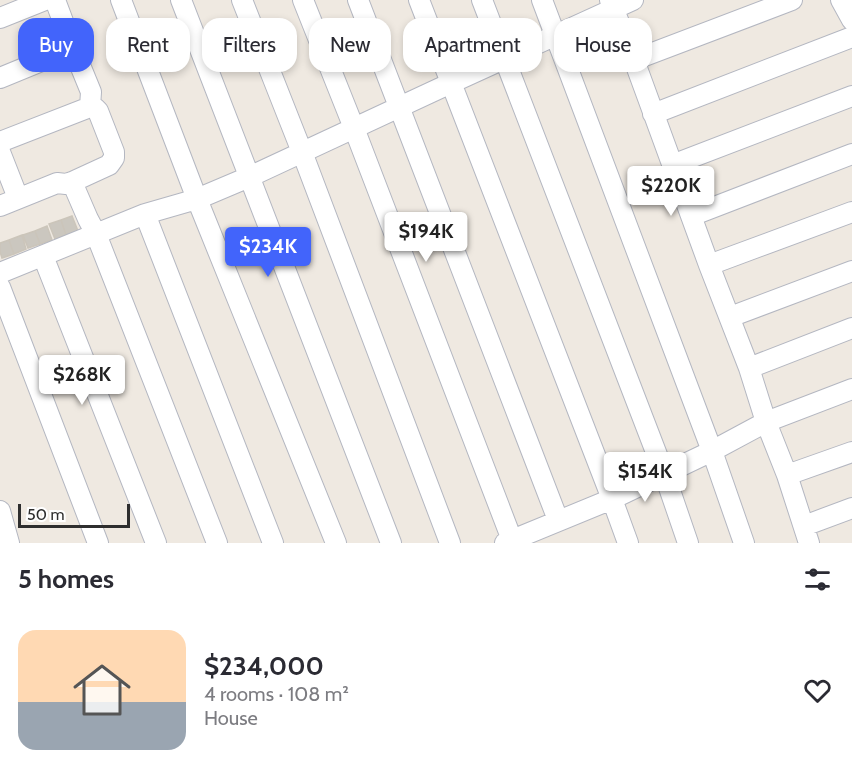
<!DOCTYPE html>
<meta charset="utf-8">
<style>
body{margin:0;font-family:Cabin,sans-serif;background:#f2f2f3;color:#2b2b33;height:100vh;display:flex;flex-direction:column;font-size:22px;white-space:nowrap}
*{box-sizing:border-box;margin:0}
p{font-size:20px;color:#7c7c81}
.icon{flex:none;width:33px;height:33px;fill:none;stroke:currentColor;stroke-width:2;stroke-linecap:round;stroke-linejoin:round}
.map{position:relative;height:543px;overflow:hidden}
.sheet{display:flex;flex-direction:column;background:#fff;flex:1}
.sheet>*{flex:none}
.banner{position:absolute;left:18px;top:18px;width:816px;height:54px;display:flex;gap:12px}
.scale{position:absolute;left:18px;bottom:15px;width:112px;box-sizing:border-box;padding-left:6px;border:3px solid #2e2e2e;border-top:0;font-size:16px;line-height:21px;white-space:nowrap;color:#2e2e2e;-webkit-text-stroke:4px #fff;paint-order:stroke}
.price{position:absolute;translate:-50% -51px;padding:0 14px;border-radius:6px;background:#fff;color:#222;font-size:20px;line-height:39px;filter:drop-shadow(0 2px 3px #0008)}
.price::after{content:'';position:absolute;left:50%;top:36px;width:18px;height:14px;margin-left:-9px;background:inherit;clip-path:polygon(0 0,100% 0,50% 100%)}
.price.selected{background:#4264fb;color:#fff}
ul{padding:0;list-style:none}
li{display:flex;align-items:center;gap:18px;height:150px;padding:0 18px}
li span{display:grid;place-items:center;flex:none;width:168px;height:120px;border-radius:18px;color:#555}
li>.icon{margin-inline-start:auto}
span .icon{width:72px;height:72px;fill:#fffc;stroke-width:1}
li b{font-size:26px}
h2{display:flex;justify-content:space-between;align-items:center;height:72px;padding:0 18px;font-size:26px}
.tag{padding:0 21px;border-radius:18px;background:#fff;box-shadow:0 3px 9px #0003;font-size:21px;line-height:54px}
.tag.selected{background:#4264fb;color:#fff}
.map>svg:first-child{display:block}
</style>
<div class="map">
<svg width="852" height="543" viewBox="0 0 852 543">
<rect width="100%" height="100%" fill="#efe9e1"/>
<path fill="#cbc7bf" stroke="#cbc5ba" stroke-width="1.5" d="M72,216L78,231L66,235L61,220Z
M61,220L66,235L55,239L49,224Z
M47,226L52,240L40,244L35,231Z
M35,231L40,244L28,248L23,235Z
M22,235L26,249L14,254L9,240Z
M9,240L14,254L2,258L0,252V243Z"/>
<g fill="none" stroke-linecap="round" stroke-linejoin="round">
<g stroke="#b4b7c1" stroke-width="22">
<path id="minor" d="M121,0L197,199L336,543
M181,0L391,543
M242,0L302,152L450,543
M303,0L354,128L512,540
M358,0L558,520
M419,0L612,499L628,543
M482,0L664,473L688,543
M542,0L712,451L744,543
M610,0L634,60L709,265L749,368L766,422L787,475L809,543
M841,0L852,20
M0,18L45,0
M634,60L792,0
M0,78L73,48
M653,114L852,37
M0,142L90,107
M0,152L18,198
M672,165L852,96
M72,182L88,219L96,234L217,543
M0,206L57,183L66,184L72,182L109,165L114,158V152L98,111L95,108L90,107L91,92L73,48L55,0
M145,214L273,543
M691,216L852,154
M43,256L156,543
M709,265L852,212
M0,273L145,214L197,199L249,177L451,83L633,0
M0,287L98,543
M730,317L852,271
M749,368L852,328
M787,475L852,452
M0,511L9,543
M804,526L852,508
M505,543L612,499L712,451L766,422L852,389"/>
</g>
<use href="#minor" stroke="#fff" stroke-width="20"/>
</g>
</svg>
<div class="scale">50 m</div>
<b class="price" style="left:671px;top:217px">$220K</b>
<b class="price" style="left:426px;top:263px">$194K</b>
<b class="price selected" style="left:268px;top:278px">$234K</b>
<b class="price" style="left:82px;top:406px">$268K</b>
<b class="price" style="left:645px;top:503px">$154K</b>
<div class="banner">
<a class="tag selected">Buy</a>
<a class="tag">Rent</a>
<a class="tag">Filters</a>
<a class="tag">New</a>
<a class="tag">Apartment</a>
<a class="tag">House</a>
</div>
</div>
<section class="sheet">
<h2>5 homes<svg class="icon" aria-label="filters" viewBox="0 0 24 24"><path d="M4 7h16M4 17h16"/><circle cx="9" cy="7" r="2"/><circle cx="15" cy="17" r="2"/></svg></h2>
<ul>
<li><span style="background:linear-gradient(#ffd9b3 60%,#9aa5b1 0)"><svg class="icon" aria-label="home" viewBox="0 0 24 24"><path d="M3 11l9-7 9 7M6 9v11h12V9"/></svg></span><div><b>$234,000</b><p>4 rooms · 108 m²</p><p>House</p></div><svg class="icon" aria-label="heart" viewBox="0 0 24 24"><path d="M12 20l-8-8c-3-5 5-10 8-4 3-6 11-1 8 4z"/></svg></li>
</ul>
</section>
